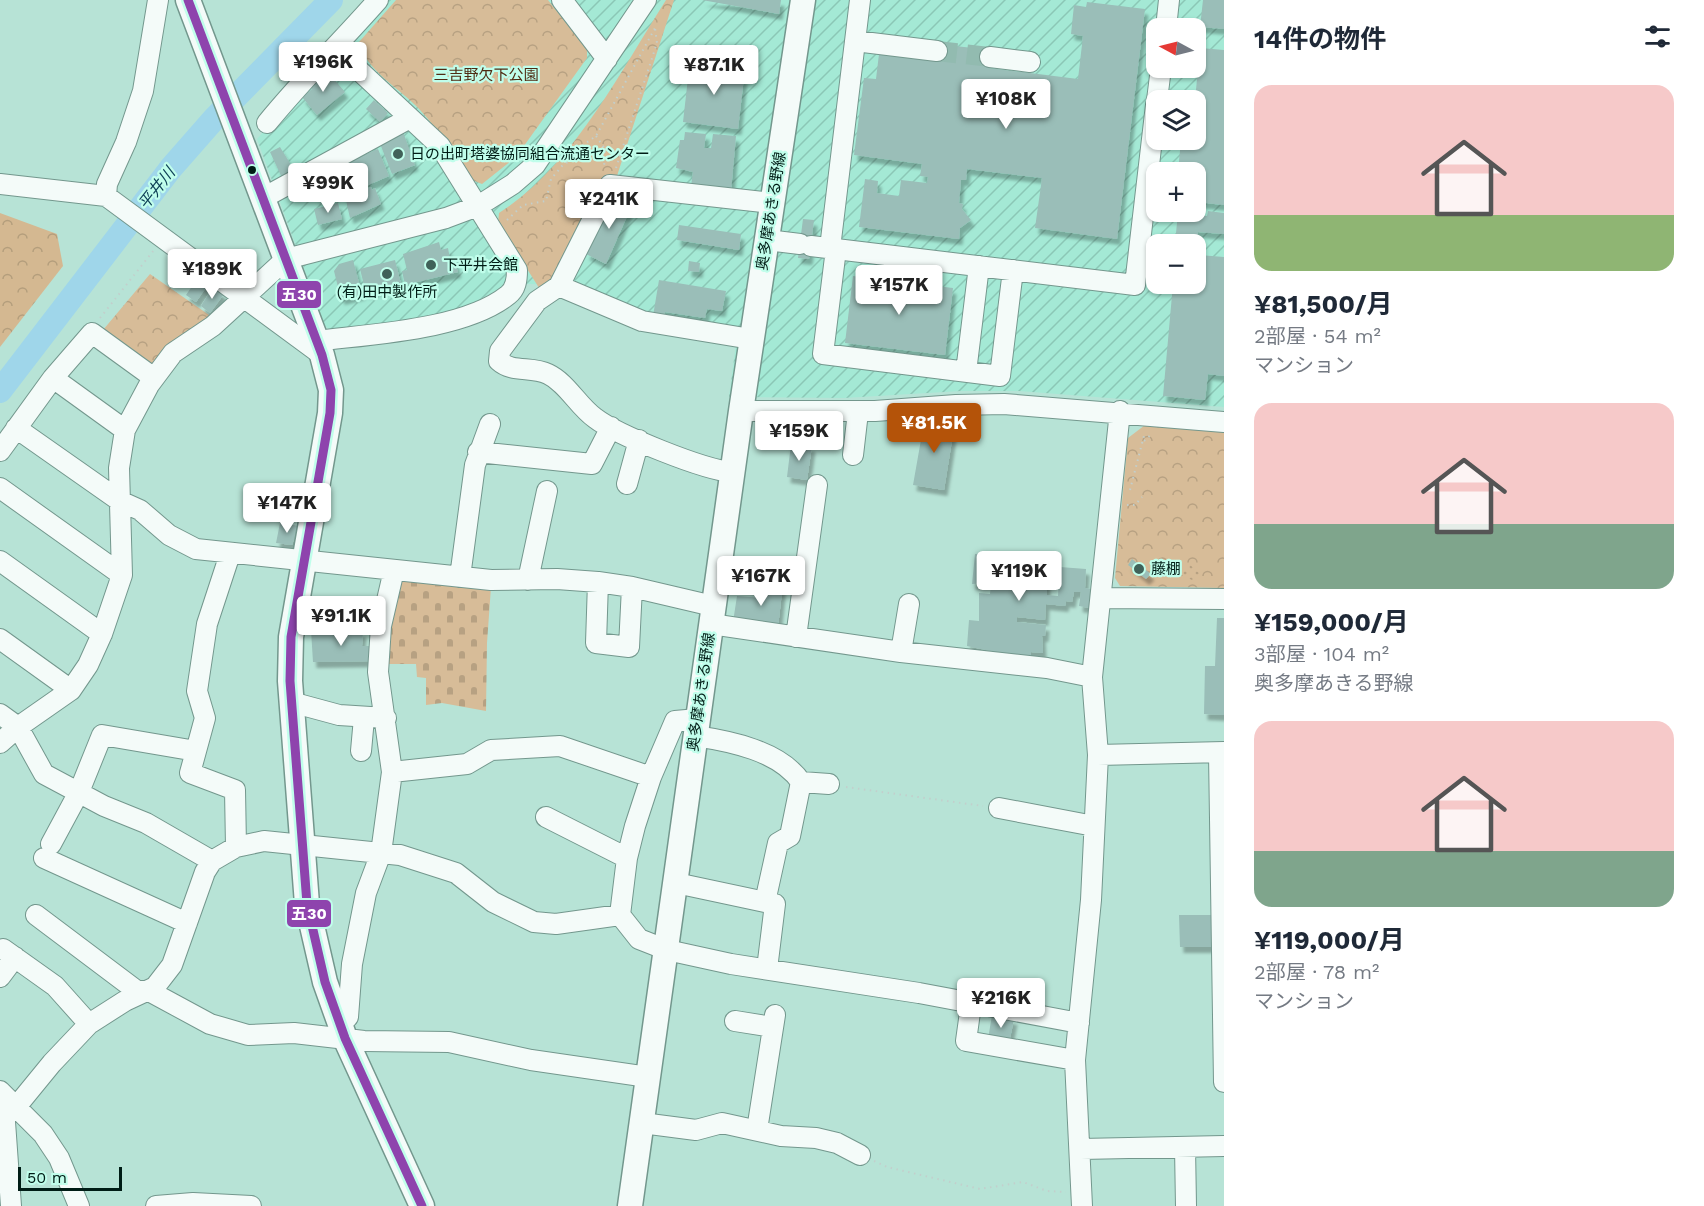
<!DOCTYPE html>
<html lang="ja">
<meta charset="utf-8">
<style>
body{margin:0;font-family:"Work Sans","Noto Sans JP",sans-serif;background:#f2f2f3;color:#1f2937;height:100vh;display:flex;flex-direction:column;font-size:22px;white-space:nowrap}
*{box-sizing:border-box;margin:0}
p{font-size:20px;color:#747a83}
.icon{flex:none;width:33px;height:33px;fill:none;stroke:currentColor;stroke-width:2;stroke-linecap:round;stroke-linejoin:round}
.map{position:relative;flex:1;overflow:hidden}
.panel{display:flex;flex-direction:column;background:#fff;width:480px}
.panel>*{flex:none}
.needle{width:39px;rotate:277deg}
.buttons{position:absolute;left:1146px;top:18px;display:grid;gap:12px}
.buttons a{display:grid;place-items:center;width:60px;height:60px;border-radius:12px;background:#fff;box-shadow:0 2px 4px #0004;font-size:30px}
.scale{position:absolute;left:18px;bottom:15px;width:104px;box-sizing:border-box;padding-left:6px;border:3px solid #001d16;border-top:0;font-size:16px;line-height:21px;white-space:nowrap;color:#001d16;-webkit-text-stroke:4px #c0feeb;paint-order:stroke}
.price{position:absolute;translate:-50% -51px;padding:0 14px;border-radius:6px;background:#fff;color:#222;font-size:20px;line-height:39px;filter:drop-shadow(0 2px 3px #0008)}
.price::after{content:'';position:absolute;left:50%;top:36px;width:18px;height:14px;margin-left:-9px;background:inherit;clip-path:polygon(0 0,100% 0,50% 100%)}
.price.active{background:#b45309;color:#fff}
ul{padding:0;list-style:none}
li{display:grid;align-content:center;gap:12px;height:318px;padding:0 30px}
li span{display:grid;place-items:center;height:186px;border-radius:18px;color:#555}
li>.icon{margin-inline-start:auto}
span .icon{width:108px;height:108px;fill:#fffc;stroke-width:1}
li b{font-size:26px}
h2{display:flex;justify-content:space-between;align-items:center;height:72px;padding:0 30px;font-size:26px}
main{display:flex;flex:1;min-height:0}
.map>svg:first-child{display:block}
</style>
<main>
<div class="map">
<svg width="1224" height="1206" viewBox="0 0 1224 1206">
<defs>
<pattern id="industrial-furrows" width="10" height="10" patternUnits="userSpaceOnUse" patternTransform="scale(1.5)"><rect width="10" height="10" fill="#a4e9d5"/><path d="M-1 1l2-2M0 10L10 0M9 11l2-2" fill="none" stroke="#8bc7b6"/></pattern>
<pattern id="forest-crowns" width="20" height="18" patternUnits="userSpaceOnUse" patternTransform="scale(1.5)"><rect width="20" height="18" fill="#d4b891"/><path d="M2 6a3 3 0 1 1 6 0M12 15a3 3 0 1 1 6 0" fill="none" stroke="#b49e7c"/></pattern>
<pattern id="cemetery-stones" width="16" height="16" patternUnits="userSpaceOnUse" patternTransform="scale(1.5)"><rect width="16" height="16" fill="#d7bc98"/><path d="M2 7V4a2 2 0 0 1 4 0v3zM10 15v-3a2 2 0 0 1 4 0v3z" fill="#b7a182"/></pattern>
<pattern id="park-crowns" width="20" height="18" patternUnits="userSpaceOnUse" patternTransform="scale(1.5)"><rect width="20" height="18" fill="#d7bc98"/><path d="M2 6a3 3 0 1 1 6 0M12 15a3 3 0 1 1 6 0" fill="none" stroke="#b7a182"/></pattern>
<pattern id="garden-dots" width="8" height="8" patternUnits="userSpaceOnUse" patternTransform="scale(1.5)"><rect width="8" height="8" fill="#d7bc98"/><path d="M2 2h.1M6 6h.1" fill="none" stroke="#b7a182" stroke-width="1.8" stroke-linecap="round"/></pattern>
<filter id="shadow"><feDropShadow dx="3.5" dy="6" stdDeviation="1.5" flood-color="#0004"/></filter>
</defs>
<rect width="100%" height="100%" fill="#b7e3d6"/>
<path fill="url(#industrial-furrows)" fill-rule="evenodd" d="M378,0H1224V407L1019,391H961L844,398L729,397L738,329L647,316L573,286L509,283L453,315L333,332L325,326L257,139ZM1156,28H1196V68H1156ZM1156,100H1196V140H1156ZM1156,172H1196V212H1156ZM1156,244H1196V284H1156Z"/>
<path fill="url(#forest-crowns)" d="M0,213L57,234L63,266L0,347Z"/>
<path fill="url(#cemetery-stones)" d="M396,576L491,587L487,643L486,711L442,703L426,705V678L417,677L416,664H383Z"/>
<path fill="url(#park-crowns)" d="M396,0H548L587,49V58L516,157L482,184L472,180C456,155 440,132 420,110C401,89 365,70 359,42Z
M666,0H674L616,179L566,262L541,291L498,223L499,213C572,167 620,72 666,0Z
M150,274L212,317L154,367L103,330Z
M1145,425L1224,432V588L1120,586L1115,578L1128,438Z"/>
<path fill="url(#garden-dots)" d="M1189,564L1199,573L1200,580L1196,582L1178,573L1173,565Z"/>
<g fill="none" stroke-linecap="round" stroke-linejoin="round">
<path stroke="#9fd6ea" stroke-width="24" d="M0,391L171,168L214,119L331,0"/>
</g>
<path fill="#9abeb8" filter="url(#shadow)" d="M702,0H781L779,14Z
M1203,0H1224V29L1200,27Z
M1087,2L1145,9L1117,239L1035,228L1042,178L967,169L966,180H961L959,203L963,204L962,209L971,220L960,228L959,239L859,227L865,179L878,181L877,193L899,196L901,180L927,183L928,177L920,176L922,164L854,155L864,78L876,79L879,54L935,61L937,44L991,50L989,68L1078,79L1083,36L1071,34L1074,5L1086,7Z
M1200,48L1224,50V205L1196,202V172H1178L1181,140L1202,137L1205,106L1196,105L1195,100Z
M698,61L737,70V76L744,77L738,129L683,122L689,69L697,70Z
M326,70L345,92L317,115L302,97L312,89L309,85Z
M374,100L388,113L380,122L366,109Z
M403,132L415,165L392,174L379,141Z
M685,132L706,134L704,148H711L713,134L736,136L731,191L691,186L693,172L676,168L680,140H684Z
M280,147L296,173L283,180L270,152Z
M378,149L389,176L343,196L331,169Z
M371,187L372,190L375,188L381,204L350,218L345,196Z
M615,196L632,205L606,264L586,254Z
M338,203L342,219L318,225L314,209Z
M1208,211L1224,213V234L1198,232L1197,244H1175L1178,212L1207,216Z
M803,219L814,220L809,259L798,258Z
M679,225L741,234L739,250L677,240Z
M439,242L441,250L448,248L450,259L454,258L458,272L405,285L402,271L407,270L403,254Z
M1199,255L1224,257V376L1208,374L1205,400L1163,396L1173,284H1196V266H1199Z
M353,260L362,294L341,299L334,271L339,264Z
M395,260L401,284L366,293L360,269Z
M689,261L700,263L699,272L688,271Z
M199,276L209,283L196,302L186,295Z
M853,276L953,288L945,355L845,343Z
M659,280L726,291L722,311L707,309L705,318L665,312L664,318L653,316Z
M213,287L224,294L210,313L201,306Z
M925,417L955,422L944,490L913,485Z
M791,444L812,446L807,480L787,477Z
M280,523L299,526L292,545L276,543Z
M975,554L1023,556V559L1040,560L1039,564L1051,565L1050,576H1047V595L1058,596L1060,567L1086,569L1085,588L1093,589L1090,608L1079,606L1081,592H1074L1072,602L1066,601L1065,606L1046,604L1045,620L1017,617V622L1046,625L1045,636H1042L1043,653L1031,652V656H1014L967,646L969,620L979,621V593L990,594L991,583L972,584Z
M1132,559L1151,574L1146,579L1128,565Z
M765,581L783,583L778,627L733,622L737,596L762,598Z
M1217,618H1224V715L1204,714L1205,666H1215Z
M311,630L363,631L362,646H376L375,661L313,662Z
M1179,915H1215L1216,947H1180Z
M992,1015L1014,1019L1009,1043L988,1039Z"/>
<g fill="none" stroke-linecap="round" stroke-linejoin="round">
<path stroke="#92bbb0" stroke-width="20" stroke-dasharray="20 10" stroke-linecap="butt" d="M937,51L990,57"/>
<g stroke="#73978d" stroke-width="22">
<path id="minor" d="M562,0L607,59
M1166,28L1169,0
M855,41L937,51
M990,57L1030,62
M1157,100L1161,68
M267,123C302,80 341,42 378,0
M0,184L106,196L322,355
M106,196L107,184L126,142L143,91L158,0
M263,198L408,119
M767,240L800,244
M811,246L1135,285L1156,105
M830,248L860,0
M836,249L823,354L1000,376L1013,270
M559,286L642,321L751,339
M316,341C371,334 464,330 508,295C516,289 517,280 517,270L440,146L335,48
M966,372L979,266
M53,378L125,430
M741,411H875L956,405L1004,404L1224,422
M16,428L120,501L140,510L169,535L196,549L491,580L557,579L598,582L632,587L713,606
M0,451L53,378L92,333L154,378
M478,452L592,464L611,427
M853,455L858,412
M732,472C704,470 617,435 595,418C578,406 567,383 548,374C532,366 512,373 499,361L500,351L537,301L559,286L610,185L772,203
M627,484L639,440
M0,488L122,575
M230,554L207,624L197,691L205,718L190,773L235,790L236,847
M0,561L102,634
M460,577L475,465L490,424
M528,580L547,491
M598,582L596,643L629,647L632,587
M1101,598L1224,599
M711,624L901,652L1047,668L1092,677
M796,637L817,485
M0,639L71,690
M901,652L909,604
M291,702L339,715L386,718
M0,714L18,727L44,774L104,806L146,823L212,861L236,847L264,841L400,855L456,873L493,902L534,922L556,924L620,915L639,939L667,950L731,964L919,993L1079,1023
M695,736C730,741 780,751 801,782L790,836L778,843L765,902L775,904L767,969
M0,743L18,727L71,690L88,665L102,634L122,575L119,468L125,430L149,385L173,353L213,326L286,259L446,218L478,206L513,184L535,165L646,0
M361,751L364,718
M1219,753L1224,1082
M1098,755L1224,752
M392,772L467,764L491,750L560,746L651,777
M801,782L829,784
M999,808L1094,826
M546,817L627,858
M51,844L79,792L102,735L196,751
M44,858L187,923
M676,883L765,902
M36,915L137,991H149L210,1024L248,1035L294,1033L364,1041L449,1042L531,1060L648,1077
M620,915L627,858L635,826L651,777L675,721L698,719
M3,949L55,986L89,1024
M0,977L15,957
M971,1005L966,1041L1075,1060
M735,1021L773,1027
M340,1024L348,1017L352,964L366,893L381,853L392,772L378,672L381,626L394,570
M0,1091L43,1134L59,1158L79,1206
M3,1094L11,1206
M16,1107L52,1063L89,1024L125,1001L155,987L172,965L205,872L212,861
M642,1123L696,1130L722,1123L781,1136L816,1138L837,1143L860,1155
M757,1130L775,1015
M1185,1147L1186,1206
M1081,1149L1224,1146
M156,1206L193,1203L251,1206
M1082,1206L1075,1060L1091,900L1098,755L1092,677L1120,411"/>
</g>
<g stroke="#73978d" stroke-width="27">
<path id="major" d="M188,0L322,355L331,390L330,413L291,637L290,681L307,904L325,982L345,1038L422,1206
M630,1206L741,411L803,0"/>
</g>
<path stroke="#c2cfcc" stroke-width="2" stroke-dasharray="1.5 4.5" stroke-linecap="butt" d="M596,136L605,149L604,169
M616,168L657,43L655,28
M507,220L523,205L546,201L551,179L562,166L576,156L583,145L596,136L655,28
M100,318L154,250
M1144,441L1153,433
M1130,490L1145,432
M1127,505H1135L1142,497
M846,787L983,806
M874,1161L887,1167L980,1189L1023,1182L1047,1191L1066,1192"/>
<use href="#minor" stroke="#f4fbf9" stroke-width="20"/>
<use href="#major" stroke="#f4fbf9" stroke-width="24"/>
<g stroke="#c0feeb" stroke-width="14">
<path id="bus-1" d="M188,0L322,355L331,390L330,413L291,637L290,681L307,904L325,982L345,1038L422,1206"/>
</g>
<use href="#bus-1" stroke="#8e44ad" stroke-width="9"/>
</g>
<g fill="#406259" stroke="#c0feeb" stroke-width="2">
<circle cx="398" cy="154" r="6"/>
<circle cx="431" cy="265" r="6"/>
<circle cx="387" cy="274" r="6"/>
<circle cx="1139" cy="569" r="6"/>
</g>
<circle fill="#001d16" stroke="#c0feeb" stroke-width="2" cx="252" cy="170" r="5"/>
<g text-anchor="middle" stroke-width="4.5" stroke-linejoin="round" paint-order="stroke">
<g font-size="15" fill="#4f2b13" stroke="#c0feeb">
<text x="486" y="80">三吉野欠下公園</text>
</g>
<g font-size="15" fill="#001d16" stroke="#c0feeb" text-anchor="start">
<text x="410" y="159">日の出町塔婆協同組合流通センター</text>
<text x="443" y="270">下平井会館</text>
<text x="387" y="297" text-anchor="middle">(有)田中製作所</text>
<text x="1151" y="574">藤棚</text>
</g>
<g font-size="15" fill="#001d16" stroke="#c0feeb">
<text transform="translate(771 211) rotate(-81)" y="5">奥多摩あきる野線</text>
<text transform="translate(701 692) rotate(-82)" y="5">奥多摩あきる野線</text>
</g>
<g font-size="16" font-style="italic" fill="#0c3e55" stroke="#c0feeb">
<text transform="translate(156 188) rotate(-52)" y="6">平井川</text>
</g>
</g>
<g stroke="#c0feeb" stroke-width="2">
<rect x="276" y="280" width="46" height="29" rx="6" fill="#8e44ad"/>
<rect x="286" y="899" width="46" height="29" rx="6" fill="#8e44ad"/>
</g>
<g font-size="16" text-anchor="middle" font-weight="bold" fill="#fff">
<text x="299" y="300">五30</text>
<text x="309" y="919">五30</text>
</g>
</svg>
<div class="buttons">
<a><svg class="needle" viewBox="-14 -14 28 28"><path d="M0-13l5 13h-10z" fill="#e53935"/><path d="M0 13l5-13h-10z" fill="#747a83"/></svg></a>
<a><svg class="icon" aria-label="layers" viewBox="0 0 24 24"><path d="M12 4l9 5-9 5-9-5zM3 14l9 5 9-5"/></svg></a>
<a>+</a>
<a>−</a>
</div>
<div class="scale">50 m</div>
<b class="price" style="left:323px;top:93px">¥196K</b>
<b class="price" style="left:714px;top:96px">¥87.1K</b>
<b class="price" style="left:1006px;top:130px">¥108K</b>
<b class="price" style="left:328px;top:214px">¥99K</b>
<b class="price" style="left:609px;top:230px">¥241K</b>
<b class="price" style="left:212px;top:300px">¥189K</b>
<b class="price" style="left:899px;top:316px">¥157K</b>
<b class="price active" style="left:934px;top:454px">¥81.5K</b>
<b class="price" style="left:799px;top:462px">¥159K</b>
<b class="price" style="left:287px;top:534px">¥147K</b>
<b class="price" style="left:1019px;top:602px">¥119K</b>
<b class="price" style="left:761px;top:607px">¥167K</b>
<b class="price" style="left:341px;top:647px">¥91.1K</b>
<b class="price" style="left:1001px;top:1029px">¥216K</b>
</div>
<section class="panel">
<h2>14件の物件<svg class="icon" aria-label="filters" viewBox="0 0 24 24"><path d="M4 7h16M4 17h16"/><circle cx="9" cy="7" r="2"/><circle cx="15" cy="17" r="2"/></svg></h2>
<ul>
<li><span style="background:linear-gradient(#f6c9c9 70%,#8fb573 0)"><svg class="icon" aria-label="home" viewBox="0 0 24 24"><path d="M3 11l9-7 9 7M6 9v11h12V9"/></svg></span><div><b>¥81,500/月</b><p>2部屋 · 54 m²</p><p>マンション</p></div></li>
<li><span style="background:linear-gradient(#f6c9c9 65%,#7fa58c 0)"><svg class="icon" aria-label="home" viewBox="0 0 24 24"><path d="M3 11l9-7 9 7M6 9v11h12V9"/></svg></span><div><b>¥159,000/月</b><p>3部屋 · 104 m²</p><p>奥多摩あきる野線</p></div></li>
<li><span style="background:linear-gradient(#f6c9c9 70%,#7fa58c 0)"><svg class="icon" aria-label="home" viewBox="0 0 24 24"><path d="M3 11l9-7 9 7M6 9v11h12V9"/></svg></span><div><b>¥119,000/月</b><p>2部屋 · 78 m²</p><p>マンション</p></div></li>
</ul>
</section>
</main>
